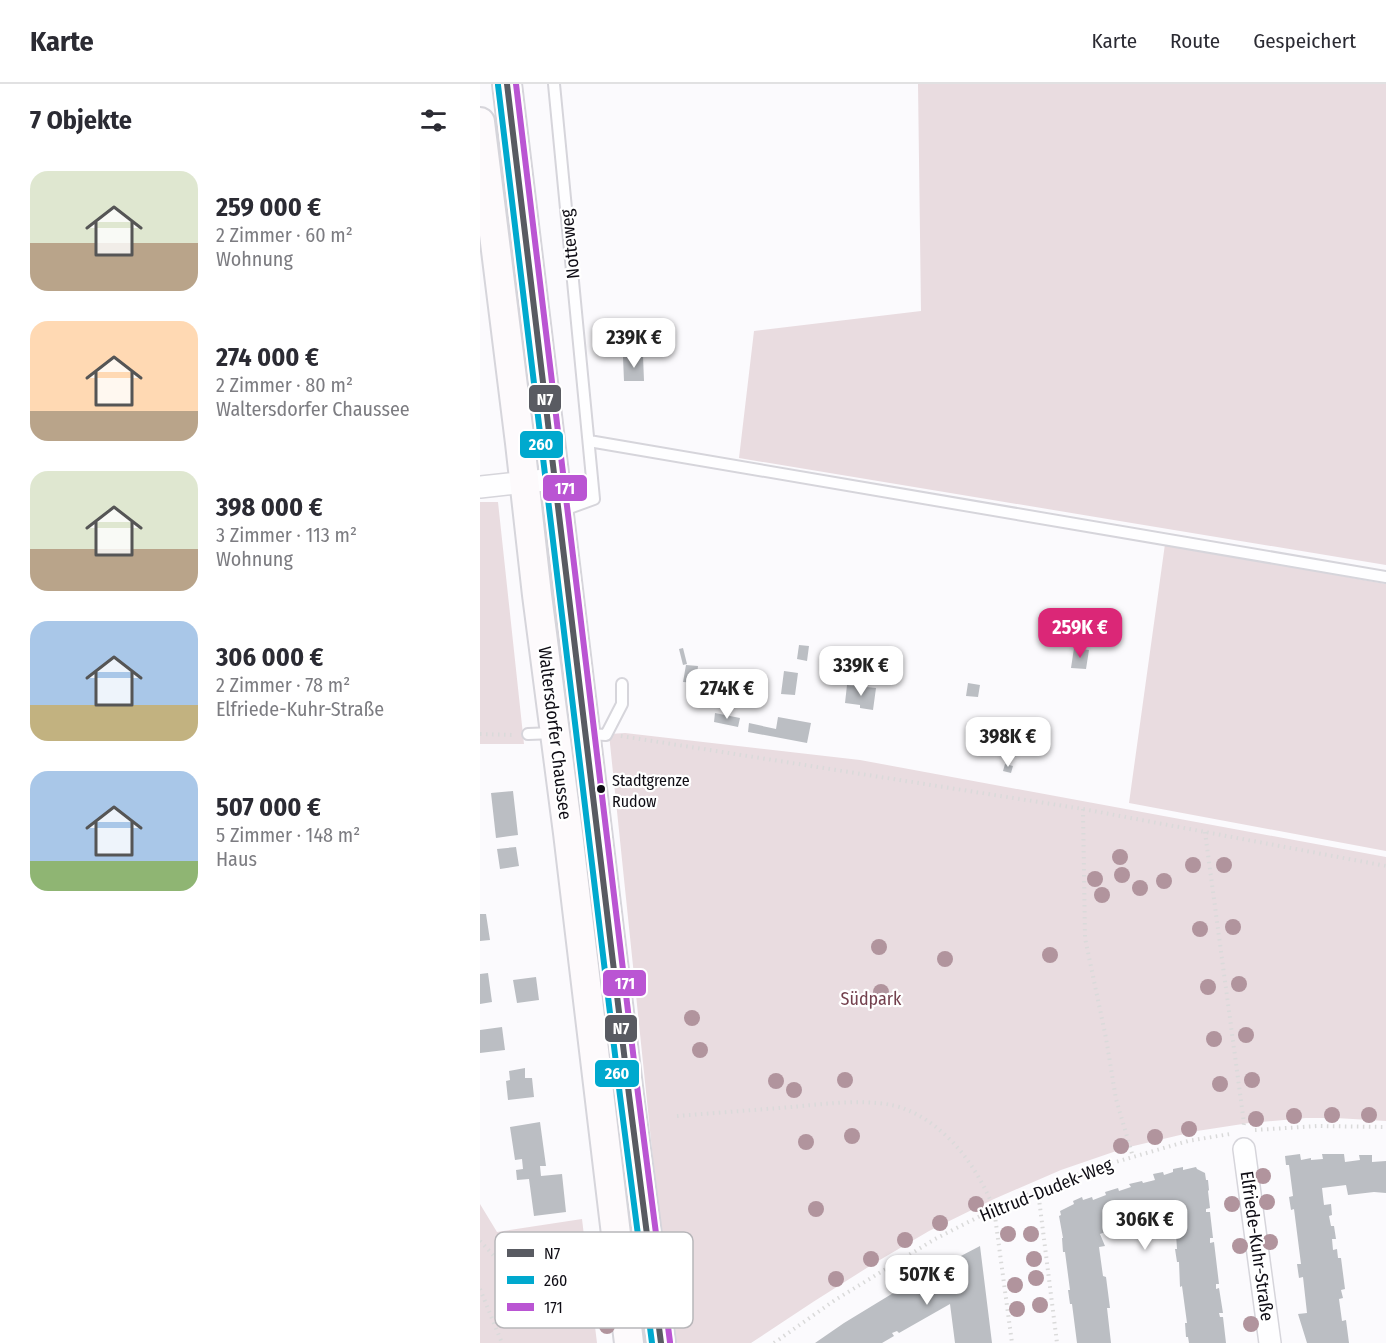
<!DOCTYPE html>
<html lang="de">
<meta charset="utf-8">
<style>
body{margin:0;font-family:"Fira Sans Condensed",sans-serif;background:#f2f2f3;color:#2b2b33;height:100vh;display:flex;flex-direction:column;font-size:22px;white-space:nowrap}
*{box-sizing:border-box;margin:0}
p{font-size:20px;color:#7c7c81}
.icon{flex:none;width:33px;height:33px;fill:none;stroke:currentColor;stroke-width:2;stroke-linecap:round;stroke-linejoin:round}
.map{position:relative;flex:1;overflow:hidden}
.side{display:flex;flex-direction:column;background:#fff;width:480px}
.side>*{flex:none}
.price{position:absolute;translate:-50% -51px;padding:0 14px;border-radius:12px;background:#fff;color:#222;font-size:20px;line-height:39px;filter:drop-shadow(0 2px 3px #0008)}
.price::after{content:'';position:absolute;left:50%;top:36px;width:18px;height:14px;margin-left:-9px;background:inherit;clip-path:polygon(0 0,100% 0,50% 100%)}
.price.on{background:#db2777;color:#fff}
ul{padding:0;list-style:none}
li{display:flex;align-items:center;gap:18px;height:150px;padding:0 30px}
li span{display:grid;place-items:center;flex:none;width:168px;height:120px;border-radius:18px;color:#555}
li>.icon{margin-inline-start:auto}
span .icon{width:72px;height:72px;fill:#fffc;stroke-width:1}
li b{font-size:26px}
h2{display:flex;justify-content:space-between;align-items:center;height:72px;padding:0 30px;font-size:26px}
header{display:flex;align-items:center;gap:36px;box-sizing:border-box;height:84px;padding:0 30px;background:#fff;border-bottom:2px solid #e1e1e2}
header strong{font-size:28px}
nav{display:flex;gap:33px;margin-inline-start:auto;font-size:21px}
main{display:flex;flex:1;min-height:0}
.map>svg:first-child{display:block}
</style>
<header>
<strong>Karte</strong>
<nav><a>Karte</a><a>Route</a><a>Gespeichert</a></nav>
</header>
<main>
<section class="side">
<h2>7 Objekte<svg class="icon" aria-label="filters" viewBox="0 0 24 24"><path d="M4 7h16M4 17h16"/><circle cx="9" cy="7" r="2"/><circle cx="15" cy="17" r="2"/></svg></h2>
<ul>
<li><span style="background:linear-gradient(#dfe7d0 60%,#b9a48a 0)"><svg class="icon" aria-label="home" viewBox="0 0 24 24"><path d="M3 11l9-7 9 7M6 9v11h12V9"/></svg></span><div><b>259 000 €</b><p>2 Zimmer · 60 m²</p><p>Wohnung</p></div></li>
<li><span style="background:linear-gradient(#ffd9b3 75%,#b9a48a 0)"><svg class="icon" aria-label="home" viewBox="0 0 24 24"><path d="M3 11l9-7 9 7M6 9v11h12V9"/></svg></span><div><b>274 000 €</b><p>2 Zimmer · 80 m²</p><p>Waltersdorfer Chaussee</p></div></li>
<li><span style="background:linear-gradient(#dfe7d0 65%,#b9a48a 0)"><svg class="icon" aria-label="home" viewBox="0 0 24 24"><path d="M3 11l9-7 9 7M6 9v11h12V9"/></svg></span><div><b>398 000 €</b><p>3 Zimmer · 113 m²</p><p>Wohnung</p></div></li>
<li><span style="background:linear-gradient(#a9c7e8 70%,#c2b280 0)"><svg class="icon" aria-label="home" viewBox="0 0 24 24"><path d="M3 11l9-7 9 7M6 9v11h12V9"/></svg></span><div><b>306 000 €</b><p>2 Zimmer · 78 m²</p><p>Elfriede-Kuhr-Straße</p></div></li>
<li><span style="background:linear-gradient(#a9c7e8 75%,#8fb573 0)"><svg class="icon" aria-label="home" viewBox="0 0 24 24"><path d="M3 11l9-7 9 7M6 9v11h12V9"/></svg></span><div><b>507 000 €</b><p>5 Zimmer · 148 m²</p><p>Haus</p></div></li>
</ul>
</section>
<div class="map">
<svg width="906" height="1259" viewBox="0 0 906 1259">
<rect width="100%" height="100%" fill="#fbfafd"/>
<path fill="#e9dce0" d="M438,0H906V481L259,374L274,247L441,227Z
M0,418H18L44,660H0Z
M685,460L906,500V767L649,719Z
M145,649L380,676L906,773V1037L856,1034H826L769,1039L717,1047L645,1064L581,1086L514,1115L449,1147L393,1180L333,1218L271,1259H192L129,650Z
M0,1120L17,1148L102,1135L117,1259H0Z"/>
<path fill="#bbbec3" d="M163,272L164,297H144L143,273Z
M319,561L329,562L327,577L317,575Z
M203,564L207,580L203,581L199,565Z
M594,564L609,566L606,585L591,584Z
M206,581L218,582L216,599L203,598Z
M304,587L318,589L315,611L301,610Z
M488,599L500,601L498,613L486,612Z
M367,601L396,604L393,626L380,624V621L365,619Z
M235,629L260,634L258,643L234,638Z
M298,633L331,639L327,659L268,648L269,639L296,645Z
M525,680L533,682L531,689L523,687Z
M33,707L38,751L16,754L11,709Z
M36,763L39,782L20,785L17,765Z
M0,830H6L10,856L0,857Z
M8,889L12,918L0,920V890Z
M56,893L59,916L37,919L33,896Z
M22,943L25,966L0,969V946Z
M45,984V994H52L54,1013L28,1016L26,997L30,996L29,987Z
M60,1038L66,1082H60L61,1092L82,1090L86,1128L54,1132L49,1095L37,1096L36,1086L43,1085L42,1075L35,1076L30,1043Z
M820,1070L821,1076L831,1074V1076L843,1075L842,1070H864L865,1078L880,1076L879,1071H892V1078L906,1077V1109L894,1108L868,1111L866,1101L842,1104L844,1121L851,1120L852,1131L849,1132L851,1142H854L856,1155H852L853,1166L857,1165L858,1174H861L865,1205L861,1206L863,1214L859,1215L862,1237L866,1236L869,1259H827L818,1230L827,1229L823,1193L819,1194L817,1180H821L814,1125L811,1126L809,1113L813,1112L809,1081H806L805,1072Z
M703,1083V1086L716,1083L717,1085L725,1089L726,1096H728L729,1106L728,1107L730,1124L726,1125V1128H730L733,1154H730V1159L734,1158L739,1200H736V1205L739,1204L743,1229H739L740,1233H743L746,1259H709L708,1253H706L705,1239H707L702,1202L700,1203L699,1178H697L695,1165H697L695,1135H690L691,1128L685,1127L684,1129L665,1135V1136L649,1142L641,1150L636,1144L620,1150L625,1162L619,1163L623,1192L626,1193L630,1224H627L631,1259H597L592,1220H590L588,1206H590L585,1168H583L582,1154H583L579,1132L581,1131L580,1127L594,1120L593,1117L602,1113L603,1116L612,1113L613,1116L626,1111L625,1108L638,1104L639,1107L651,1103L649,1100L662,1097L663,1099L675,1096L673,1090L683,1088L684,1091L693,1088V1085Z
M500,1162L512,1259H475L470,1220L419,1249L417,1247L412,1249L414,1252L402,1259H335L364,1239L433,1197Z"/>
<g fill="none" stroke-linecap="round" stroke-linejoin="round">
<g stroke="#d6d5db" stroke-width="14">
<path id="lane" d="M74,0L114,415L81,427
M109,357L906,493
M48,650L75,649
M106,650L126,651L142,620V600"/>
</g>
<g stroke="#d6d5db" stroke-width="24">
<path id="street" d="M0,403L74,395
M764,1065L790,1259"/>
</g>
<g stroke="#d6d5db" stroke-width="32">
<path id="secondary" d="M27,0L149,1011L181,1259
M0,38L40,359L57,511L88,749L149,1259"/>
</g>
<path stroke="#dadada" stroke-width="4" stroke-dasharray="1.5 4.5" stroke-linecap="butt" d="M0,650L35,651
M141,652L603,725L906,782
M603,725L605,854L626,954L636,1015L653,1073
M725,748L764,1039L763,1044
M197,1032C235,1029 273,1026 312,1023C343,1020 396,1013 425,1025C468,1042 498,1084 514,1125L532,1259
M775,1046L838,1042L906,1043
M558,1107L577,1259
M0,1157L17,1175L68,1215L93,1222L116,1223
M0,1205L22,1259
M294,1259L355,1216L455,1155L514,1125L608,1086L708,1057L750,1050"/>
<use href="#lane" stroke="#fefeff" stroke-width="10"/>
<use href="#street" stroke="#fefeff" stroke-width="21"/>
<use href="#secondary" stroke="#fdfafc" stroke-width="28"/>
<g stroke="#fff" stroke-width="10">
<path id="bus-1" d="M27,0L149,1011L181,1259"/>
</g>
<g stroke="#fff" stroke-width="10">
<path id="bus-2" d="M18,1L140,1012L172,1259"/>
</g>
<g stroke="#fff" stroke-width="10">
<path id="bus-3" d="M36,0L158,1010L190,1258"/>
</g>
<use href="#bus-1" stroke="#595b62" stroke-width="6"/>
<use href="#bus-2" stroke="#00a9ce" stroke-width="6"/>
<use href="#bus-3" stroke="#ba55d3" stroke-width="6"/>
</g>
<g fill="#b1949d">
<circle cx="640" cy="773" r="8"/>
<circle cx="713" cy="781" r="8"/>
<circle cx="744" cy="781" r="8"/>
<circle cx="642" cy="791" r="8"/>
<circle cx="615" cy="795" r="8"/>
<circle cx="684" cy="797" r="8"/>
<circle cx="660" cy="804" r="8"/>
<circle cx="622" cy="811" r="8"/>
<circle cx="753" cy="843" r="8"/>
<circle cx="720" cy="845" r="8"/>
<circle cx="399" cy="863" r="8"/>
<circle cx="570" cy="871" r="8"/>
<circle cx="465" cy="875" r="8"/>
<circle cx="759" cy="900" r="8"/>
<circle cx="728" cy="903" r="8"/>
<circle cx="401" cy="908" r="8"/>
<circle cx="212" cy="934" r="8"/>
<circle cx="766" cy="951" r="8"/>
<circle cx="734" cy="955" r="8"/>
<circle cx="220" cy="966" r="8"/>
<circle cx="365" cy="996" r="8"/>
<circle cx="772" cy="996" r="8"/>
<circle cx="296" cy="997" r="8"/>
<circle cx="740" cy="1000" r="8"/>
<circle cx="314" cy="1006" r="8"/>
<circle cx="852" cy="1031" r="8"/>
<circle cx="889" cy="1031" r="8"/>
<circle cx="814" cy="1032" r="8"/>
<circle cx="776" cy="1035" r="8"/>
<circle cx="709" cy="1045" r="8"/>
<circle cx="372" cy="1052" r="8"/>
<circle cx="675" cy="1053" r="8"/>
<circle cx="326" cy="1058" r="8"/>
<circle cx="641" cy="1062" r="8"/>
<circle cx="783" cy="1092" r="8"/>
<circle cx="787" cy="1118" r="8"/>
<circle cx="496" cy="1120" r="8"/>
<circle cx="752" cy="1120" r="8"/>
<circle cx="336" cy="1125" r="8"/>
<circle cx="460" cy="1139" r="8"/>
<circle cx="528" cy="1150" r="8"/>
<circle cx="551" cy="1150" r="8"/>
<circle cx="425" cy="1156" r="8"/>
<circle cx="790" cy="1158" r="8"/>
<circle cx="760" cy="1162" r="8"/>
<circle cx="391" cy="1175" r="8"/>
<circle cx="554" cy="1175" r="8"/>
<circle cx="556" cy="1194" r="8"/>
<circle cx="356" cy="1195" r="8"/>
<circle cx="535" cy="1201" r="8"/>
<circle cx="560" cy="1221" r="8"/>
<circle cx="537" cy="1225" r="8"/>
<circle cx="771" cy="1240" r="8"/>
<circle cx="127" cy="1242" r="8"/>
</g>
<circle fill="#0f0d15" stroke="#fff" stroke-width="2" cx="121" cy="705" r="5"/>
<g text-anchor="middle" stroke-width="4.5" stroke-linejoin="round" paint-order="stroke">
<g font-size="16" fill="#0f0d15" stroke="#fff" text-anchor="start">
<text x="132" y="702">Stadtgrenze<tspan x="132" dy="21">Rudow</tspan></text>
</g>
<g font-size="18" fill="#0f0d15" stroke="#fff">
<text transform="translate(90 160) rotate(-96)" y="6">Notteweg</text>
<text transform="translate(75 649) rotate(83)" y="6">Waltersdorfer Chaussee</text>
<text transform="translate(566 1106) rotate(-22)" y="6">Hiltrud-Dudek-Weg</text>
<text transform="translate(777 1162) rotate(82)" y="6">Elfriede-Kuhr-Straße</text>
</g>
<g font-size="18" fill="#74414e" stroke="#fff">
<text x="391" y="921">Südpark</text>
</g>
</g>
<rect x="15" y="1148" width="198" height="96" rx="9" fill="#fff" stroke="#b7b6b9" stroke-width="1.5"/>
<rect x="27" y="1165" width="27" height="8" fill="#595b62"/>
<rect x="27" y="1192" width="27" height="8" fill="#00a9ce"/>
<rect x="27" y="1219" width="27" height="8" fill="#ba55d3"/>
<g font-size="16" fill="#0f0d15">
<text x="64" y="1175">N7</text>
<text x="64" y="1202">260</text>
<text x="64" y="1229">171</text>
</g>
<g stroke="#fff" stroke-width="2">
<rect x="48" y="300" width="34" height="29" rx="6" fill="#595b62"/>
<rect x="39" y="346" width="45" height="29" rx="6" fill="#00a9ce"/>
<rect x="62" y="390" width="46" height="28" rx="6" fill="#ba55d3"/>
<rect x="122" y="885" width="45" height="28" rx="6" fill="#ba55d3"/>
<rect x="124" y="930" width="34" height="29" rx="6" fill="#595b62"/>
<rect x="114" y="975" width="46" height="29" rx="6" fill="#00a9ce"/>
</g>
<g font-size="16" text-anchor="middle" font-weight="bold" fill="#fff">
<text x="65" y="321">N7</text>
<text x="61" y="366">260</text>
<text x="85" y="410">171</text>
<text x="145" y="905">171</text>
<text x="141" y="950">N7</text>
<text x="137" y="995">260</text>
</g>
</svg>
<b class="price" style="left:154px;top:285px">239K €</b>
<b class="price on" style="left:600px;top:575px">259K €</b>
<b class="price" style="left:381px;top:613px">339K €</b>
<b class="price" style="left:247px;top:636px">274K €</b>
<b class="price" style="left:528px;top:684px">398K €</b>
<b class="price" style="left:665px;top:1167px">306K €</b>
<b class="price" style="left:447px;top:1222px">507K €</b>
</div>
</main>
